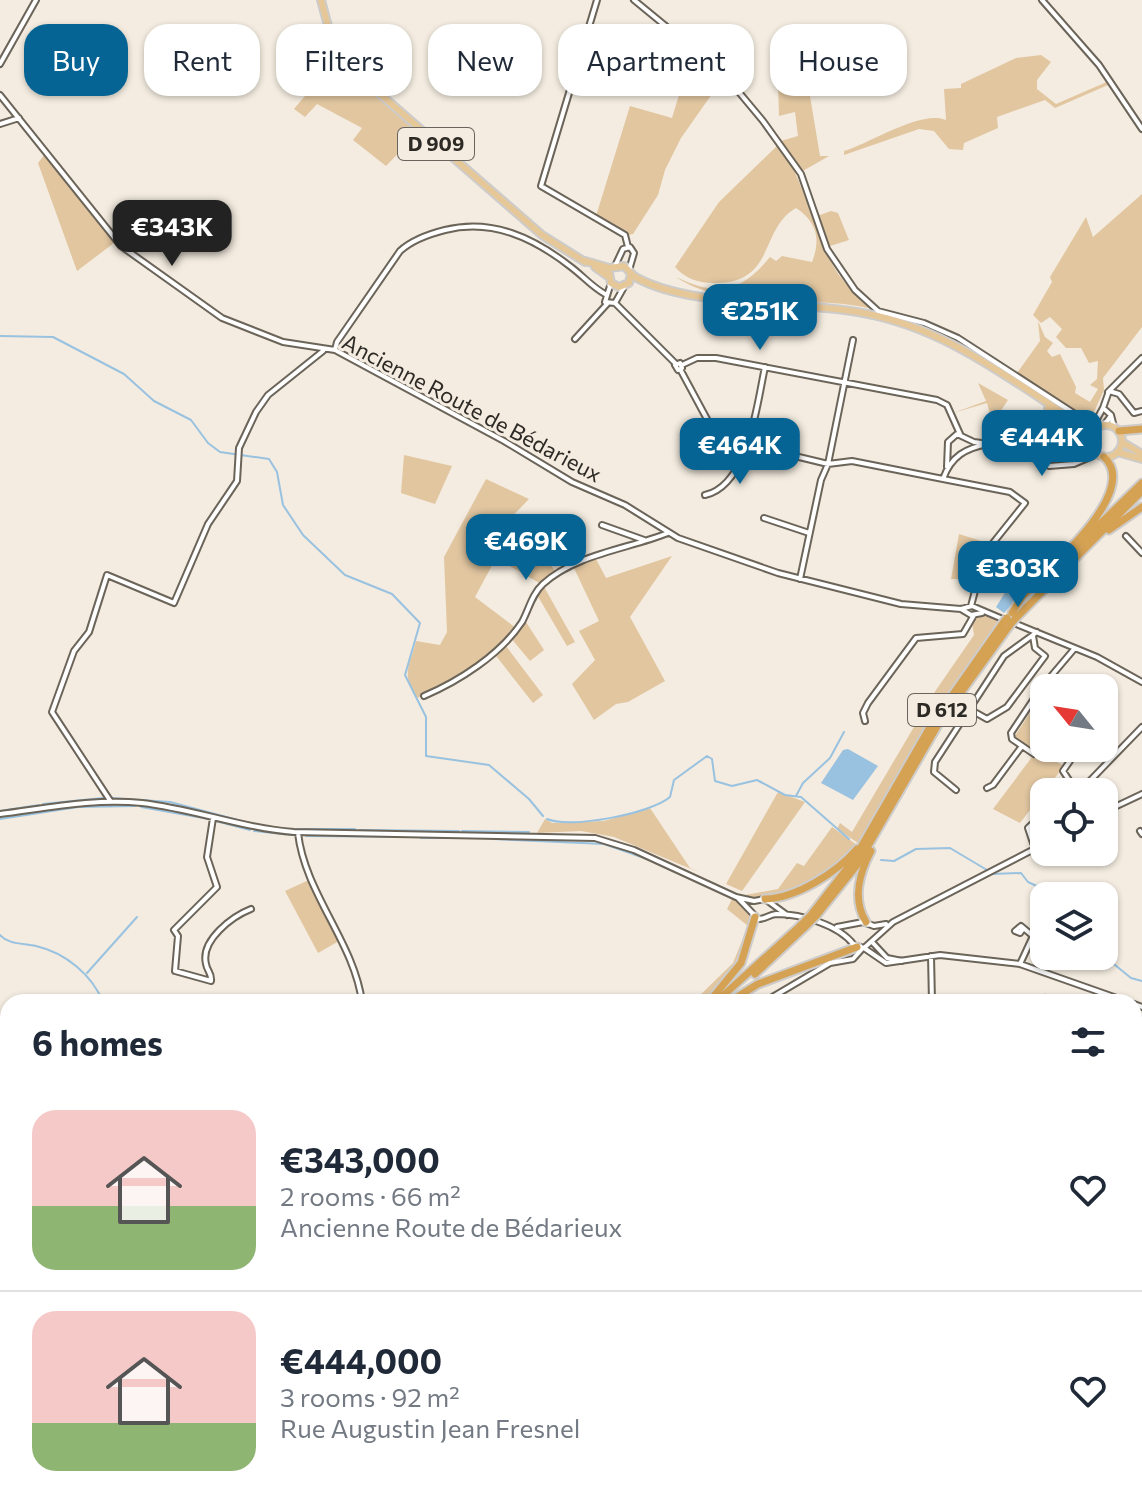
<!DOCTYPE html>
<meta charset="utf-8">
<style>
body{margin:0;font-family:Commissioner,sans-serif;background:#f6f6f7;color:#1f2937;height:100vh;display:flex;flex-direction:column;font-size:30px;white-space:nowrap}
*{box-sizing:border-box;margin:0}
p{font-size:26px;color:#747a83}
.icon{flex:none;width:44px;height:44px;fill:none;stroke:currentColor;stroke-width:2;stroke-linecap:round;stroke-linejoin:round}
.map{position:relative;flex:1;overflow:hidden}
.side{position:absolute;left:0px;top:994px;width:1142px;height:514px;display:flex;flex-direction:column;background:#fff;border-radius:24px 24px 0 0;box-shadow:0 2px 6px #0004}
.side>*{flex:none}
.banner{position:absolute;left:24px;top:24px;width:1094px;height:72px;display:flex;gap:16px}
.needle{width:52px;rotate:300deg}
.tools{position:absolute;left:1030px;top:674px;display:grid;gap:16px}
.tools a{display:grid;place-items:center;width:88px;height:88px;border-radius:16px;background:#fff;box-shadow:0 2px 6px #0004;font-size:40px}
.price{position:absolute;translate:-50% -68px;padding:0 18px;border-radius:16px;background:#056494;color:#fff;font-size:26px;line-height:52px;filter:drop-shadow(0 2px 4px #0008)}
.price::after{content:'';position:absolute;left:50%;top:48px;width:24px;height:18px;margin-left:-12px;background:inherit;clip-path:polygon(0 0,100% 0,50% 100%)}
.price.current{background:#222;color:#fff}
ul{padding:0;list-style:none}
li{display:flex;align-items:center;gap:24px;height:200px;padding:0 32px}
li+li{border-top:2px solid #e0e1e3}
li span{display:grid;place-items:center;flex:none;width:224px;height:160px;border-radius:24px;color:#555}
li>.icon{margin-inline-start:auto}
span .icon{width:96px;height:96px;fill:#fffc;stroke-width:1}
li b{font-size:34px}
h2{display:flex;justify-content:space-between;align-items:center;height:96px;padding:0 32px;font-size:34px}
.chip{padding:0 28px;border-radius:24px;background:#fff;box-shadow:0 2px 6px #0004;font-size:28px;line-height:72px}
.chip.current{background:#056494;color:#fff}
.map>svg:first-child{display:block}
</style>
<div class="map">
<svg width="1142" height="1507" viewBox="0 0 1142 1507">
<rect width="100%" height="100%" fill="#f4ece0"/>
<path fill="#e1c6a0" d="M693,49L724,77L681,138L665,170L658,195L633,234L628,235L596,216L630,106L672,118Z
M1041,55L1051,62L1037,80V89L1056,104L1109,81L1115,90L1108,85L1055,108L1045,100L997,117L998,128L964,143L963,150L949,149L934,131L919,129L844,155V151C868,144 922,109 946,120L944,89L961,88V84L1016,58Z
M336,59L418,133L386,166L353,140L362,128L317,104L305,117L294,109Z
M807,78L820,156H829L801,172L781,141L798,136L795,112L779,116L778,83Z
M779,144C807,186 811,226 835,269C844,286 864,296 873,309C815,294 727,312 676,277C718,297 741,293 770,257L776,261L782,256L812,262C821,239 817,222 796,208C759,229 776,284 714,283C698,283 686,279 675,267L719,202Z
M45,154L83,197L114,243L77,271L38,163Z
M1142,194V327L1103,378L1104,390L1090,421L1017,373L1040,341L1038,321L1045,337L1053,343L1047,351L1052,357L1060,354L1076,387L1075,393L1090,402L1098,389L1090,385L1097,379L1098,361L1089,363L1081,348H1066L1056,337L1062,329L1050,317L1041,323L1033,315L1052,282L1050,277L1086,217L1093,237Z
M831,211L838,213L849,240L827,247L816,212L820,215Z
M978,383L1008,400L998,415L1003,442L994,436L987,441L990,414L987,403L953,413L986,401Z
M404,455L452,466L435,504L401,493Z
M486,479L529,499L495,534L539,547L556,573L541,584L496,558L475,597L516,628C488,659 455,682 417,698C401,673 409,668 416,641L440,645L447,632L444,557Z
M959,534L981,541L976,553L982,559L977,579H951Z
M672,556L630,617L665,681L628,702L616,704L594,720L572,684L595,660L579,631L599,621L573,566L595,557L606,578Z
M543,585L575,642L567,646L536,593Z
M986,615L999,619L919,740L858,843L837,829L840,823L852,832L934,693L974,635L971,617Z
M524,619L544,650L530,661L510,637Z
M503,642L543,695L533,703L493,652Z
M1033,708L1044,716L1041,753L1064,766L1020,823L993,809L1035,753L1015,736Z
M778,792L805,802L742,891L726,884Z
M650,808L690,868L701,873L614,837L581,831L537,833L545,819L552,823L604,821Z
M832,827L857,845C834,872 777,910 740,896L778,889L797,863L804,866Z
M311,879L339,941L318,953L285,891Z
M733,897L753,920L739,963L708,1002H693L733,963L748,926L727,909Z
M0,1025L8,1027V1086L0,1088Z
M0,1384L8,1396V1500H43L47,1507H0Z"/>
<path fill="#99c2e0" d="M1041,559L1049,563L1004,613L996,607L1008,588Z
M848,749L878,766L853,800L821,783L843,750Z"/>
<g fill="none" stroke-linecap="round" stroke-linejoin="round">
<path stroke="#99c2e0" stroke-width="2" d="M0,336L53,337L124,374L154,401L191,420L208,443L220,452L269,459L277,472L283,505L303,535L345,575L392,594L420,623L405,675L426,717V756L489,765L529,799L543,816
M796,796L803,783L830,758L844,732
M112,798L170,802L249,823
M43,804L103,798
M141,807L209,819
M0,811L39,805
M0,819L78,807L135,806
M547,819C570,829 650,814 670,797L674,780L707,756L712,759L715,781L732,786L757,780L785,795L801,797L849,839
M216,821L250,830
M275,828L289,829
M296,829H355
M360,830L459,831
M254,831L294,835
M462,831L529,832
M306,836L416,837
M421,838H488
M493,839L604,844L653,861
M881,860L894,861L916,849L950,848L987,870
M656,863L691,879
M992,874L1021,873L1028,882L1058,896
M694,880L696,881
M0,935C9,945 24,943 36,946C66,953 92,975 103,1002
M1104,956L1131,978L1142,981
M87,973L137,917"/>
<g stroke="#6b6459" stroke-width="8">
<path id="minor" d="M597,0L541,186L625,235L628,247
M634,0L723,73L763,121L801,174L827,249L855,290L878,311L924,323L958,338L1089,423L1097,419L1103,408
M1042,0L1099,65L1142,129
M0,64L36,0
M0,95L121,246L222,318L283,342L335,350L504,441L572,482L625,505L678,538L778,573L901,604L961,609L972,606L1005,620
M0,124L19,118
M615,266L623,249L630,247L634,253L629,270
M611,283L605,302L615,303L676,364
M615,303L624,287
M575,339L607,304
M335,350L337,342L400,251C412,240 429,234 445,230C492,218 534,238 571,267C583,276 592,287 605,294
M680,363L682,368L678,370L675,365Z
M682,365L697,358H716L937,400L947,405L960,434
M680,369L708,421L737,442L828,464L852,461L943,479C951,456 966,448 988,444
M1108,392L1142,358
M1104,425L1110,417
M1114,427L1111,415L1103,408L1109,391L1119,394L1134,413L1142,411
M1085,457L1092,447
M947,467L948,442L957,434L974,442L1011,447L1049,466L1074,464L1097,454
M943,479L1010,492L1025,503L985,553L971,606
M705,495C749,485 757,403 765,367
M764,518L809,533
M602,525L644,540
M1126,536L1142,553
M800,579L821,480L828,464L853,340
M961,609L971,615L982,613
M1014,623L1097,657L1142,682
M424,696C459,681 500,655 522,622C529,609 532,594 543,584C576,554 628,549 668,533
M971,710L987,719L1007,707L1045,656L1035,648L1033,636
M865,721L863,713L868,703L916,638L963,634L974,615
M1034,754L1012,739L1011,733L1041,688L1075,648
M1071,783L1063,771L1079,748
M987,788L993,785L1022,746
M956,790L934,772L935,762L1004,656L1037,632
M1063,792L1071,783L1076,789L1083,788L1142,727
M111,802L52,712L74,651L89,632L107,575L174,603L208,524L237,481L239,448L256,412L268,395L323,351
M1104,812L1142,794
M0,814C47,808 95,798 142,803C194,809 242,828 294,832L595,838L634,850L736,897L754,901L765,899L787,915
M213,818L207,857L217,887L174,930L178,936L175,971L211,981C212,973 207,971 206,964C200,940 233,916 251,909
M1140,831L1142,834
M298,833C305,894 354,942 362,1002
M1035,849L1028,828L1044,813
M738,898L758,919C766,919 768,915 776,914C802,914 839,925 854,945L864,948L893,922L1044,844
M837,927L863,922L874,926L886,924
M873,943L887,958L902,961
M864,948L886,963L940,955L1020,964L1128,1002
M931,956L932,1002
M1020,964L1033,936L1021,926L1015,931L1020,933L1023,929
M764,1002L830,963L853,959L862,949
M837,1002L840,999L880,1002
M1042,1002L1045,998
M1134,1004L1142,1007
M1134,1025L1142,1026
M1134,1193L1142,1199
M1134,1215L1142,1222
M1134,1255L1142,1262
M1137,1317V1307
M1134,1318L1142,1316
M1134,1372L1142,1368
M1134,1421L1142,1424
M1136,1457L1142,1441
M478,1500L479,1507
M639,1500L648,1507
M1055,1500L1060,1507
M97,1507L100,1500
M162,1507L165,1500
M404,1507L414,1500
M734,1507L735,1500
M820,1507L822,1500
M1113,1507L1142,1505"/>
</g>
<g stroke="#cdcccb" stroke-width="10">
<path id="major" d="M321,0L332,41L356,73L542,235L585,262
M585,261L609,268L624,266C629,270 631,275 637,278C696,310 809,299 877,316C954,334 1015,383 1080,424L1096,429
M595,267L609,277
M609,273L611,283L619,287L629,283L631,274
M1048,408L1091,438
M1090 441a16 16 0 1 1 32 0a16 16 0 1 1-32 0Z
M1122,442L1142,454
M1117,452L1142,459"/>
</g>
<g stroke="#cdcccb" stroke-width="11">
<path id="highway" d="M1119,431L1142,429
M1109,530L1142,507
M1061,562L1142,483
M1012,613L1022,597C1046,571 1142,492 1104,457
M1015,619L1142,491
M765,899C797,898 837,872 857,849
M811,915L853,861L930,727L1003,623
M816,916L857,865L939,723L1010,625
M866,922C852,899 859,874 871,851
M755,974L805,927
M709,1002L741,963L755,917
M716,1002L800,926
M729,1002L758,984L857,947
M176,1507L179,1500"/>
</g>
<use href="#minor" stroke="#fff" stroke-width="4"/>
<use href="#major" stroke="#e6c798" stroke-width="6"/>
<use href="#highway" stroke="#d5a254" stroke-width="7"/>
<g stroke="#cdcccb" stroke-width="11" stroke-linecap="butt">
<path id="highway-bridge" d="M1003,623L1007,618
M1010,625L1015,619
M800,926L811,915
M805,927L816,916"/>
</g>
<use href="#highway-bridge" stroke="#d5a254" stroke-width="7"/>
</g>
<g text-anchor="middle" stroke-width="6" stroke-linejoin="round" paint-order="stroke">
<g fill="#f4ece0" stroke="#69645e" stroke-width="2">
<rect x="398" y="128" width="76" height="32" rx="6"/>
<rect x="908" y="694" width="68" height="32" rx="6"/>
</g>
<g font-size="20" font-weight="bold" fill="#2d2a26">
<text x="436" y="151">D 909</text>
<text x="942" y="717">D 612</text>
</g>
<g font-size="22" fill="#2d2a26" stroke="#f4ece0">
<text transform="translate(472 408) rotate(28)" y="8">Ancienne Route de Bédarieux</text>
</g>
</g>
</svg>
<div class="tools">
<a><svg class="needle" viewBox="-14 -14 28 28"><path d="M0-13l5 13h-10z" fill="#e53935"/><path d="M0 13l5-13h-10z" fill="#747a83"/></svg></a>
<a><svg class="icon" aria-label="locate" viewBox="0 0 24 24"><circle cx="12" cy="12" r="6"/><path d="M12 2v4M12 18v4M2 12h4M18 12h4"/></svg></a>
<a><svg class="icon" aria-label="layers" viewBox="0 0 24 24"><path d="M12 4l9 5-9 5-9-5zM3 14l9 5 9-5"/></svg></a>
</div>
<b class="price current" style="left:172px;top:268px">€343K</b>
<b class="price" style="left:760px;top:352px">€251K</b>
<b class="price" style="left:1042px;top:478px">€444K</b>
<b class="price" style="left:740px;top:486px">€464K</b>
<b class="price" style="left:526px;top:582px">€469K</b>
<b class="price" style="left:1018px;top:609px">€303K</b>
<div class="banner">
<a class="chip current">Buy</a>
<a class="chip">Rent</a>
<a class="chip">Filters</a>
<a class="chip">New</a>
<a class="chip">Apartment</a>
<a class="chip">House</a>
</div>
<section class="side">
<h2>6 homes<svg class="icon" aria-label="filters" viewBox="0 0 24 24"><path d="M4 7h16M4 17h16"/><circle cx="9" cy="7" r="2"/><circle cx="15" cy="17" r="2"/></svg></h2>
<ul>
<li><span style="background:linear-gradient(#f6c9c9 60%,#8fb573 0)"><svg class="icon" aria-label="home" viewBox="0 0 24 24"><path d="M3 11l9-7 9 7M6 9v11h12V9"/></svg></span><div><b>€343,000</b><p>2 rooms · 66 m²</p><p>Ancienne Route de Bédarieux</p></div><svg class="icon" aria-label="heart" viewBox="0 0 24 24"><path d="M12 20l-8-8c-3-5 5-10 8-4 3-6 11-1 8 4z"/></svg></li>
<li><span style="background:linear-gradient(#f6c9c9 70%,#8fb573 0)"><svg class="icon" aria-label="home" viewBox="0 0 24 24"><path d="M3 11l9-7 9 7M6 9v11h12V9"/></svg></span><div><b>€444,000</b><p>3 rooms · 92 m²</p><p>Rue Augustin Jean Fresnel</p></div><svg class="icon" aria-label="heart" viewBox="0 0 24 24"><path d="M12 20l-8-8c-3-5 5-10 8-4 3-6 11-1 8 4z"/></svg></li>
</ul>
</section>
</div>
